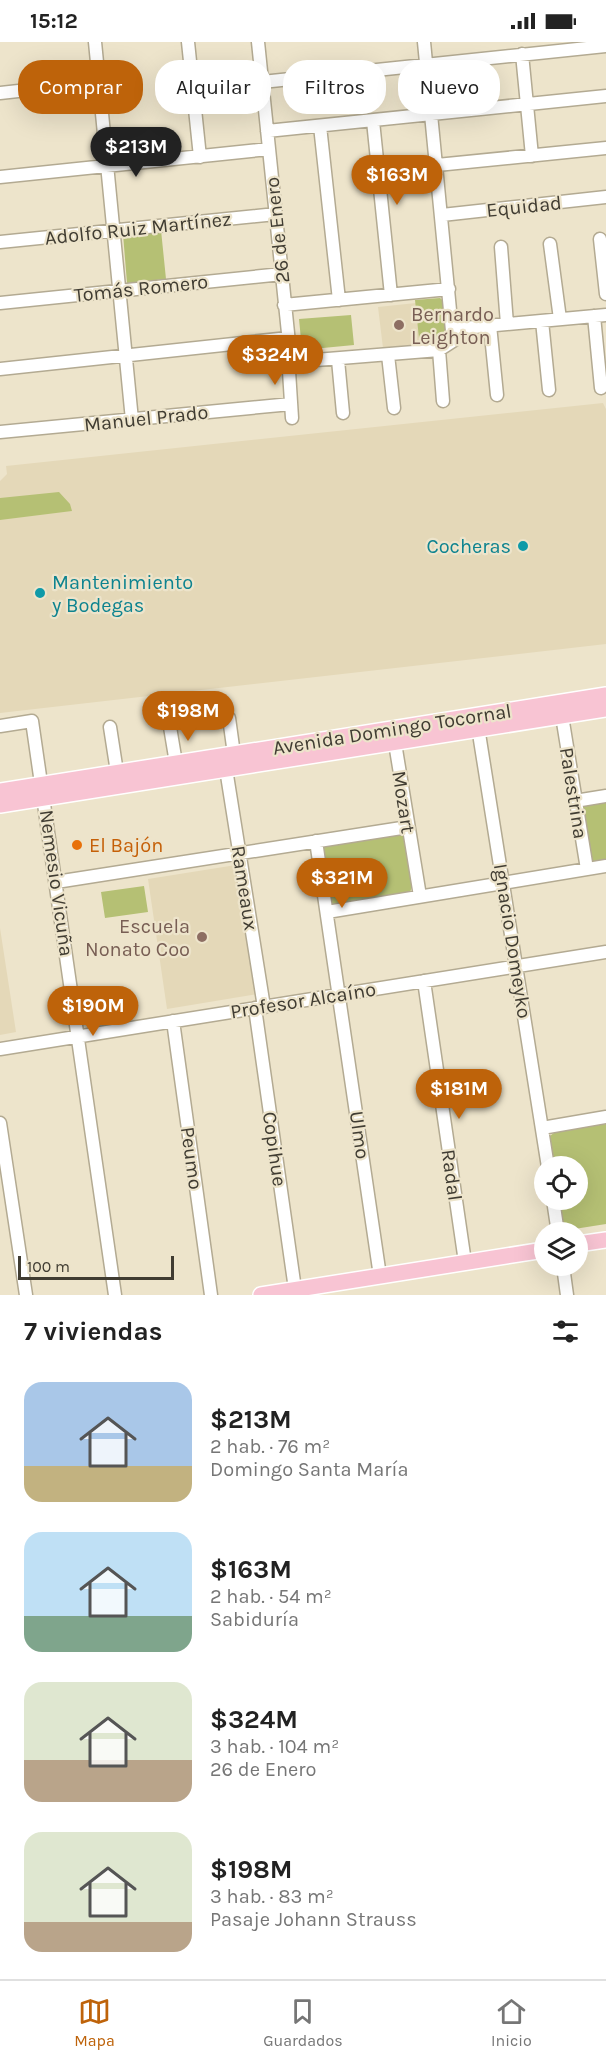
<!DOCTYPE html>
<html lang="es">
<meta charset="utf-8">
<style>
body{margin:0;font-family:Karla,sans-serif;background:#f6f6f6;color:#222;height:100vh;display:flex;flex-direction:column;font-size:22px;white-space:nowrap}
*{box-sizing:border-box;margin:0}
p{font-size:20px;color:#767676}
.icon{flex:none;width:33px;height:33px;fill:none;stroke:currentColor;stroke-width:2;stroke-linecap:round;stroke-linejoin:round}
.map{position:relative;height:1253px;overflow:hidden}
.side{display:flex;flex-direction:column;background:#fff;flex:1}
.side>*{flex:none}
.banner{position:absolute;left:18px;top:18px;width:570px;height:54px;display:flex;gap:12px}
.controls{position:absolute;left:534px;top:1114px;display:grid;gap:12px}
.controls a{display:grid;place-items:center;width:54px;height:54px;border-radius:50%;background:#fff;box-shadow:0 6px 24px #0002;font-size:30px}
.scale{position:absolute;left:18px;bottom:15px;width:156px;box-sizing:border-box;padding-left:6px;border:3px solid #403c32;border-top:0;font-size:16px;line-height:21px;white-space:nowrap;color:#403c32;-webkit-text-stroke:4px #ede4cb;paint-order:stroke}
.price{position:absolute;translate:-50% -51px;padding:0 14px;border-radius:21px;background:#be630a;color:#fff;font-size:20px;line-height:39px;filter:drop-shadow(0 2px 3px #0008)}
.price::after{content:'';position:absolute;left:50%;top:36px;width:18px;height:14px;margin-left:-9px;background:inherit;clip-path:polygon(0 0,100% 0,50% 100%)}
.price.selected{background:#222;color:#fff}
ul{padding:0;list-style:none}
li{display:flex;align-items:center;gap:18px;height:150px;padding:0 24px}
li span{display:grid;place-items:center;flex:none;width:168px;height:120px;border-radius:18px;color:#555}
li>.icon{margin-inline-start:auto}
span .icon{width:72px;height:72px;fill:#fffc;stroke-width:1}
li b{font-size:26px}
h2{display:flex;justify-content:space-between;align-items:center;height:72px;padding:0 24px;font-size:26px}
.chip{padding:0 21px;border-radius:24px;background:#fff;box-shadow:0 6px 24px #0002;font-size:21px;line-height:54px}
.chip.selected{background:#be630a;color:#fff}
.status{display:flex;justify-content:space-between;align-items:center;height:42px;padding:0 30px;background:#fff;direction:ltr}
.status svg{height:16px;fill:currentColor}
.dock{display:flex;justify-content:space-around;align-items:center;height:84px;border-top:2px solid #e0e0e0;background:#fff;font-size:16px;color:#767676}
.dock a{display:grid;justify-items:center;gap:3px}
.dock .selected{color:#be630a}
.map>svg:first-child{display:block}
</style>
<div class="status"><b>15:12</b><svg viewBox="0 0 49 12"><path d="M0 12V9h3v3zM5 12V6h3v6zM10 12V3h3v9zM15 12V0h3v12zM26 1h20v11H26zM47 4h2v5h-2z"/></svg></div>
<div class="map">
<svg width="606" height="1253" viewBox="0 0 606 1253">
<rect width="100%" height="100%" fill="#ede4cb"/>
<path fill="#e4d8b8" d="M416,261L420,302L383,306L378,265Z
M603,361L606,367V602L0,671V439L7,432L6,424Z
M236,823L258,952L167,967L148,837Z
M0,886L16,990L0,993Z"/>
<path fill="#b5c074" d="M161,188L166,237L127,241L123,192Z
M440,256L446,261L450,297L444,304L420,306L415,258Z
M351,273L354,303L302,308L299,277Z
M59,450L70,462L72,469L0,478V456Z
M606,757V821L593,823L589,819L580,763Z
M399,791L405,793L412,844L410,851L334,863L329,860L320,808L325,803Z
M144,844L148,870L105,876L101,850Z
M606,1082V1182L568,1188L563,1183L559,1158H578V1125H555L550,1094L555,1090Z"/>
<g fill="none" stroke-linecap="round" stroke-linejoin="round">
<g stroke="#b3aa92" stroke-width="15">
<path id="minor" d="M95,0L132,378
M188,0L200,115
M258,0L291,320L289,329L292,376
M522,12L532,114
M262,40L606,4
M0,51L99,40
M373,79L391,253
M320,84L339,258
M267,89L606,54
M437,123L606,106
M0,135L269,107
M442,173L606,155
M600,197L606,252
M0,200L276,172
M550,202L560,277
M501,205L507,282
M0,261L282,232
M284,263L449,247
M594,274L601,346
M542,279L549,348
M490,283L497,353
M453,287L606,273
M439,308L443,359
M388,313L394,366
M338,318L343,371
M291,320L439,308L453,299L424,0
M0,327L288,296
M0,390L291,362
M562,674L587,827
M229,676L234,712
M477,679L548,1125
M0,684L32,679L115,1253
M110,685L117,730
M170,685L176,721
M395,701L420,854
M226,727L264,965
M575,759L606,754
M316,799L380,1234
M56,840L408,785
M327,870L606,824
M424,939L465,1220
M255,966L295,1247
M173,979L211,1253
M0,1007L606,910
M0,1081L26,1253
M542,1086L606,1075
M553,1158L558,1191
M563,1224L567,1253"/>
</g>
<g stroke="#fff" stroke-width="18">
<path id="major" d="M0,749L606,653
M0,763L606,667
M578,1202L606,1198
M261,1253L544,1208"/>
</g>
<use href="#minor" stroke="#fff" stroke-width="12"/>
<use href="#major" stroke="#f8c4d3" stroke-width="15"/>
</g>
<g fill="#8d6e63" stroke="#ede4cb" stroke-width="2">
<circle cx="399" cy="283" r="6"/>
<circle cx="202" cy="895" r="6"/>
</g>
<g fill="#0f9aa8" stroke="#ede4cb" stroke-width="2">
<circle cx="523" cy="504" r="6"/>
<circle cx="40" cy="551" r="6"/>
</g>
<circle fill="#e8710a" stroke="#ede4cb" stroke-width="2" cx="77" cy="803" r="6"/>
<g text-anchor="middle" stroke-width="4.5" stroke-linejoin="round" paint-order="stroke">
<g font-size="20" fill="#403c32" stroke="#ede4cb">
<text transform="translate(524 164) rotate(-6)" y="7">Equidad</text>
<text transform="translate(138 186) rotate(-6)" y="7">Adolfo Ruiz Martínez</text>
<text transform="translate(277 188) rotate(-96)" y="7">26 de Enero</text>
<text transform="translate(141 246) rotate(-6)" y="7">Tomás Romero</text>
<text transform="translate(146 376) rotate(-6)" y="7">Manuel Prado</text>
<text transform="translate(392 687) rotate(-9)" y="7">Avenida Domingo Tocornal</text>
<text transform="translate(574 751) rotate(81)" y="7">Palestrina</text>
<text transform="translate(404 760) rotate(81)" y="7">Mozart</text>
<text transform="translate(57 841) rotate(82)" y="7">Nemesio Vicuña</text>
<text transform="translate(245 846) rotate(81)" y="7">Rameaux</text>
<text transform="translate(513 899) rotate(81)" y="7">Ignacio Domeyko</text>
<text transform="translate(303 958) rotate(-9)" y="7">Profesor Alcaíno</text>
<text transform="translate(360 1093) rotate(82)" y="7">Ulmo</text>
<text transform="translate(275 1107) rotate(82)" y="7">Copihue</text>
<text transform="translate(192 1116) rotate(82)" y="7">Peumo</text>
<text transform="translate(452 1133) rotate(82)" y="7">Radal</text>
</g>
<g font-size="20" fill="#785e54" stroke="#ede4cb" text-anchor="start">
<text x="411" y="279">Bernardo<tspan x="411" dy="23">Leighton</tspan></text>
<text x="190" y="891" text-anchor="end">Escuela<tspan x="190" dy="23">Nonato Coo</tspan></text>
</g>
<g font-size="20" fill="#0d838f" stroke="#ede4cb" text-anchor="end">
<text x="511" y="511">Cocheras</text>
<text x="52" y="547" text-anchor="start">Mantenimiento<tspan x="52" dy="23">y Bodegas</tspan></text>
</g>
<g font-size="20" fill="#c56008" stroke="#ede4cb" text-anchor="start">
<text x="89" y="810">El Bajón</text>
</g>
</g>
</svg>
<div class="controls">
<a><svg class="icon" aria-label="locate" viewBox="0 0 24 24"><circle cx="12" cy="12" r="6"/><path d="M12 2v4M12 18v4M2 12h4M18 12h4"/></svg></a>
<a><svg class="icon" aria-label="layers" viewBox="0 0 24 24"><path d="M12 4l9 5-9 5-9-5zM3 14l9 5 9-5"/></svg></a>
</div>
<div class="scale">100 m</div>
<b class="price selected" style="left:136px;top:136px">$213M</b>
<b class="price" style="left:397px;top:164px">$163M</b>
<b class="price" style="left:275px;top:344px">$324M</b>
<b class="price" style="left:188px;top:700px">$198M</b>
<b class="price" style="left:342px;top:867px">$321M</b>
<b class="price" style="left:93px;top:995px">$190M</b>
<b class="price" style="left:459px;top:1078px">$181M</b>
<div class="banner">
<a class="chip selected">Comprar</a>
<a class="chip">Alquilar</a>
<a class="chip">Filtros</a>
<a class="chip">Nuevo</a>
</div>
</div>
<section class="side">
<h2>7 viviendas<svg class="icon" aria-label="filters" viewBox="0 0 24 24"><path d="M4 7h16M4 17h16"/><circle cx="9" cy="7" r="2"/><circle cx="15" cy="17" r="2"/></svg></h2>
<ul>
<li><span style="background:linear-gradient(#a9c7e8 70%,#c2b280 0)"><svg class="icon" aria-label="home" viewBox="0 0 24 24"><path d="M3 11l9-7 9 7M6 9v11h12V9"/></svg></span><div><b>$213M</b><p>2 hab. · 76 m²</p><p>Domingo Santa María</p></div></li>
<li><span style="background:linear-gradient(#bfe0f5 70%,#7fa58c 0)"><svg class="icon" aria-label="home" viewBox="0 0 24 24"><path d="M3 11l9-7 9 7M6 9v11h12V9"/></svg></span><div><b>$163M</b><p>2 hab. · 54 m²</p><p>Sabiduría</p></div></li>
<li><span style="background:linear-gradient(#dfe7d0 65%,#b9a48a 0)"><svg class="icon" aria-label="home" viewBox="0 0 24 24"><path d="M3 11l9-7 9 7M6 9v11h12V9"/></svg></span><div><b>$324M</b><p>3 hab. · 104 m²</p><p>26 de Enero</p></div></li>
<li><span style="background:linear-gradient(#dfe7d0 75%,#b9a48a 0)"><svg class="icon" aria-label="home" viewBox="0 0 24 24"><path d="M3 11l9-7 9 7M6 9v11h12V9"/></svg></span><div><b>$198M</b><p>3 hab. · 83 m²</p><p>Pasaje Johann Strauss</p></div></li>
</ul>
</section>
<nav class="dock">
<a class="selected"><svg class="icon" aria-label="map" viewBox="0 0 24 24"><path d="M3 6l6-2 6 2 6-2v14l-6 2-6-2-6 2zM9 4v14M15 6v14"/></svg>Mapa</a>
<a><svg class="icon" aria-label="saved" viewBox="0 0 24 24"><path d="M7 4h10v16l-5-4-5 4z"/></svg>Guardados</a>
<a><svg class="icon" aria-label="home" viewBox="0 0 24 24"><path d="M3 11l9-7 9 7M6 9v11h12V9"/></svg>Inicio</a>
</nav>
